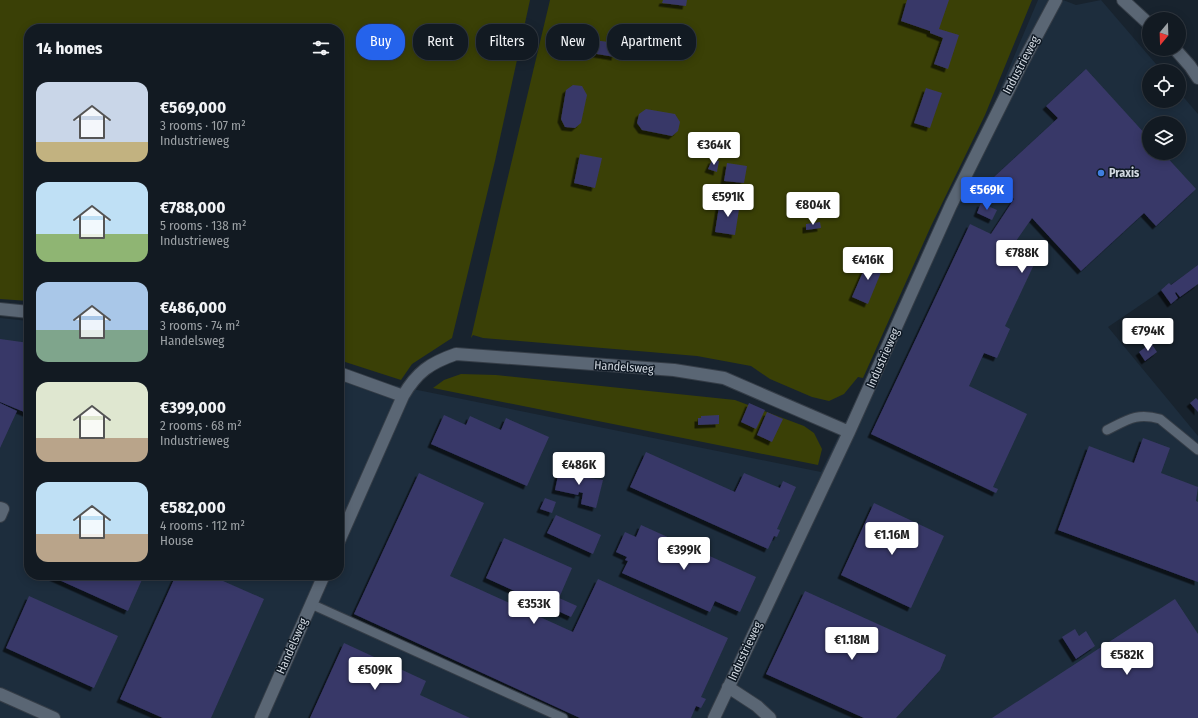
<!DOCTYPE html>
<meta charset="utf-8">
<style>
body{margin:0;font-family:"Fira Sans Condensed",sans-serif;background:#1b232a;color:#f1f3f6;height:100vh;display:flex;flex-direction:column;font-size:15px;white-space:nowrap}
*{box-sizing:border-box;margin:0}
p{font-size:13px;color:#9ca1a5}
.icon{flex:none;width:22px;height:22px;fill:none;stroke:currentColor;stroke-width:2;stroke-linecap:round;stroke-linejoin:round}
.map{position:relative;flex:1;overflow:hidden}
.details{position:absolute;left:24px;top:24px;width:320px;height:556px;display:flex;flex-direction:column;background:#121a22;border-radius:16px;box-shadow:0 2px 10px #0003,0 0 0 1px #313840}
.details>*{flex:none}
.top-card{position:absolute;left:356px;top:24px;width:380px;height:36px;display:flex;gap:8px}
.needle{width:26px;rotate:199deg}
.tools{position:absolute;left:1142px;top:12px;display:grid;gap:8px}
.tools a{display:grid;place-items:center;width:44px;height:44px;border-radius:50%;background:#121a22;box-shadow:0 2px 10px #0003,0 0 0 1px #313840;font-size:20px}
.price{position:absolute;translate:-50% -34px;padding:0 9px;border-radius:4px;background:#fff;color:#222;font-size:13px;line-height:26px;filter:drop-shadow(0 1px 2px #0008)}
.price::after{content:'';position:absolute;left:50%;top:24px;width:12px;height:9px;margin-left:-6px;background:inherit;clip-path:polygon(0 0,100% 0,50% 100%)}
.price.selected{background:#2563eb;color:#fff}
ul{padding:0;list-style:none}
li{display:flex;align-items:center;gap:12px;height:100px;padding:0 12px}
li span{display:grid;place-items:center;flex:none;width:112px;height:80px;border-radius:12px;color:#555}
li>.icon{margin-inline-start:auto}
span .icon{width:48px;height:48px;fill:#fffc;stroke-width:1}
li b{font-size:17px}
h2{display:flex;justify-content:space-between;align-items:center;height:48px;padding:0 12px;font-size:17px}
.pill{padding:0 14px;border-radius:16px;background:#121a22;box-shadow:0 2px 10px #0003,0 0 0 1px #313840;font-size:14px;line-height:36px}
.pill.selected{background:#2563eb;color:#fff}
.map>svg:first-child{display:block}
</style>
<div class="map">
<svg width="1198" height="718" viewBox="0 0 1198 718">
<defs>
<filter id="shadow"><feDropShadow dx="-3.5" dy="3.5" stdDeviation="0" flood-color="#0009"/></filter>
</defs>
<rect width="100%" height="100%" fill="#18232e"/>
<path fill="#1d2d3d" fill-rule="evenodd" d="M1038,0H1063L1076,5L1101,0L1162,71H1149V101H1179V92L1198,114V266L1108,327L1198,436V718H0V318L29,321V575H339V371L388,384L821,472L951,205ZM1149,123H1179V153H1149Z"/>
<path fill="#3a4006" d="M0,0H530L495,161L452,338L412,364L401,380L339,360V29H29V301L0,299Z
M550,0H1032L985,115L931,226L863,378L858,377L844,394L829,401L812,397L770,379L751,366L697,356L483,338L473,335L471,338L502,202Z
M461,374L496,375L735,400L804,426L814,433L822,449L818,465L433,388L444,380Z"/>
<path fill="#393867" filter="url(#shadow)" d="M663,0H687L686,6L662,3Z
M907,0H949L939,29L959,35L948,69L934,64L943,38L930,33V31L901,21Z
M593,40L617,43L615,57L591,53Z
M1086,69L1147,136L1149,134V153H1163L1196,189L1156,226L1144,213L1081,271L1032,218L1014,244L1038,256L1005,326L1010,329L997,358L984,353L969,386L1027,414L993,487L998,489L996,493L871,434L970,224L991,234L1014,199L994,177L1058,118L1046,106Z
M573,85L582,86L587,95L581,123L575,128L565,127L561,119L566,90Z
M926,88L942,93L930,128L914,123Z
M646,109L675,114L680,122L678,131L672,136L642,130L637,123L639,114Z
M580,154L602,158L595,188L574,183Z
M712,160L719,161L717,172L708,169Z
M727,163L747,166L744,183L724,181Z
M720,200L740,203L735,235L715,232Z
M981,203L997,210L992,220L977,213Z
M820,222L821,228L806,230V224Z
M869,258L884,265L868,304L852,297Z
M1198,265V284L1180,297L1176,292L1175,293L1178,298L1171,304L1161,290L1169,283L1171,285Z
M0,339L29,343V414L0,402Z
M1151,343L1157,352L1145,361L1139,352Z
M1196,398L1198,400V412L1190,403Z
M0,403L17,411L0,448Z
M749,403L765,410L756,429L741,422Z
M767,412L783,419L772,442L757,435Z
M444,415L466,425L470,416L501,430L506,418L549,437L527,486L431,444Z
M719,415V424L698,425V418H701V416Z
M339,418L344,420L339,432Z
M1143,438L1170,448L1161,473L1198,487L1196,501L1198,502V582L1058,530L1089,446L1134,463Z
M646,452L735,492L744,473L780,488L783,481L796,487L777,529L780,530L777,537L774,536L768,549L630,487Z
M560,466L584,471L582,477L603,480L596,508L581,504L583,493L579,492L578,495L555,490Z
M419,473L484,503L450,576L573,632L598,579L728,638L701,697L706,699L701,708L696,706L691,718H580L354,614Z
M545,498L556,502L552,513L540,509Z
M874,503L944,536L911,608L841,575Z
M556,515L601,535L593,554L547,533Z
M641,525L756,577L740,612L715,601L710,612L622,573L628,561L625,560L627,557L616,552L625,532L636,537Z
M504,538L572,568L559,598L577,606L571,617L486,578Z
M48,575H144L128,611Z
M176,575H226L223,581L264,599L211,718H163L120,699Z
M805,591L946,655L940,670L896,718H864L766,674Z
M29,596L118,636L94,688L6,648Z
M1175,599L1198,634V718H992Z
M1075,629L1079,636L1086,631L1095,646L1076,659L1062,637Z
M344,643L426,681L420,695L470,718H310Z"/>
<g fill="none" stroke-linecap="round" stroke-linejoin="round">
<g stroke="#353d47" stroke-width="11">
<path id="service" d="M1107,430C1127,420 1137,412 1160,419L1198,450
M311,604L563,718"/>
</g>
<g stroke="#353d47" stroke-width="14">
<path id="minor" d="M0,309L29,312
M339,373L403,396
M0,508L3,509L0,516
M339,541L403,396C417,372 430,363 456,354L674,370L724,378L849,432
M728,687L757,706L770,718
M0,694L54,718
M261,718L324,575
M714,718L849,432L951,205L1019,69L1056,0"/>
</g>
<g stroke="#353d47" stroke-width="14">
<path id="tertiary" d="M1123,0L1149,24
M1175,49L1190,66L1198,78"/>
</g>
<use href="#service" stroke="#5a6674" stroke-width="9"/>
<use href="#minor" stroke="#5a6674" stroke-width="12"/>
<use href="#tertiary" stroke="#5a6674" stroke-width="12"/>
</g>
<circle fill="#3f7fe0" stroke="#0f1924" stroke-width="1.5" cx="1101" cy="173" r="4"/>
<g text-anchor="middle" stroke-width="3" stroke-linejoin="round" paint-order="stroke">
<g font-size="12" fill="#d2d9e1" stroke="#0f1924">
<text transform="translate(1021 65) rotate(-62)" y="4">Industrieweg</text>
<text transform="translate(883 358) rotate(-66)" y="4">Industrieweg</text>
<text transform="translate(624 367) rotate(4)" y="4">Handelsweg</text>
<text transform="translate(292 646) rotate(-66)" y="4">Handelsweg</text>
<text transform="translate(745 651) rotate(-65)" y="4">Industrieweg</text>
</g>
<g font-size="12" font-weight="bold" fill="#d2d9e1" stroke="#0f1924" text-anchor="start">
<text x="1109" y="177">Praxis</text>
</g>
</g>
</svg>
<div class="tools">
<a><svg class="needle" viewBox="-14 -14 28 28"><path d="M0-13l5 13h-10z" fill="#e53935"/><path d="M0 13l5-13h-10z" fill="#9ca1a5"/></svg></a>
<a><svg class="icon" aria-label="locate" viewBox="0 0 24 24"><circle cx="12" cy="12" r="6"/><path d="M12 2v4M12 18v4M2 12h4M18 12h4"/></svg></a>
<a><svg class="icon" aria-label="layers" viewBox="0 0 24 24"><path d="M12 4l9 5-9 5-9-5zM3 14l9 5 9-5"/></svg></a>
</div>
<b class="price" style="left:714px;top:166px">€364K</b>
<b class="price selected" style="left:987px;top:211px">€569K</b>
<b class="price" style="left:728px;top:218px">€591K</b>
<b class="price" style="left:813px;top:226px">€804K</b>
<b class="price" style="left:1022px;top:274px">€788K</b>
<b class="price" style="left:868px;top:281px">€416K</b>
<b class="price" style="left:1148px;top:352px">€794K</b>
<b class="price" style="left:579px;top:486px">€486K</b>
<b class="price" style="left:892px;top:556px">€1.16M</b>
<b class="price" style="left:684px;top:571px">€399K</b>
<b class="price" style="left:534px;top:625px">€353K</b>
<b class="price" style="left:852px;top:661px">€1.18M</b>
<b class="price" style="left:1127px;top:676px">€582K</b>
<b class="price" style="left:375px;top:691px">€509K</b>
<div class="top-card">
<a class="pill selected">Buy</a>
<a class="pill">Rent</a>
<a class="pill">Filters</a>
<a class="pill">New</a>
<a class="pill">Apartment</a>
</div>
<section class="details">
<h2>14 homes<svg class="icon" aria-label="filters" viewBox="0 0 24 24"><path d="M4 7h16M4 17h16"/><circle cx="9" cy="7" r="2"/><circle cx="15" cy="17" r="2"/></svg></h2>
<ul>
<li><span style="background:linear-gradient(#c9d6e8 75%,#c2b280 0)"><svg class="icon" aria-label="home" viewBox="0 0 24 24"><path d="M3 11l9-7 9 7M6 9v11h12V9"/></svg></span><div><b>€569,000</b><p>3 rooms · 107 m²</p><p>Industrieweg</p></div></li>
<li><span style="background:linear-gradient(#bfe0f5 65%,#8fb573 0)"><svg class="icon" aria-label="home" viewBox="0 0 24 24"><path d="M3 11l9-7 9 7M6 9v11h12V9"/></svg></span><div><b>€788,000</b><p>5 rooms · 138 m²</p><p>Industrieweg</p></div></li>
<li><span style="background:linear-gradient(#a9c7e8 60%,#7fa58c 0)"><svg class="icon" aria-label="home" viewBox="0 0 24 24"><path d="M3 11l9-7 9 7M6 9v11h12V9"/></svg></span><div><b>€486,000</b><p>3 rooms · 74 m²</p><p>Handelsweg</p></div></li>
<li><span style="background:linear-gradient(#dfe7d0 70%,#b9a48a 0)"><svg class="icon" aria-label="home" viewBox="0 0 24 24"><path d="M3 11l9-7 9 7M6 9v11h12V9"/></svg></span><div><b>€399,000</b><p>2 rooms · 68 m²</p><p>Industrieweg</p></div></li>
<li><span style="background:linear-gradient(#bfe0f5 65%,#b9a48a 0)"><svg class="icon" aria-label="home" viewBox="0 0 24 24"><path d="M3 11l9-7 9 7M6 9v11h12V9"/></svg></span><div><b>€582,000</b><p>4 rooms · 112 m²</p><p>House</p></div></li>
</ul>
</section>
</div>
